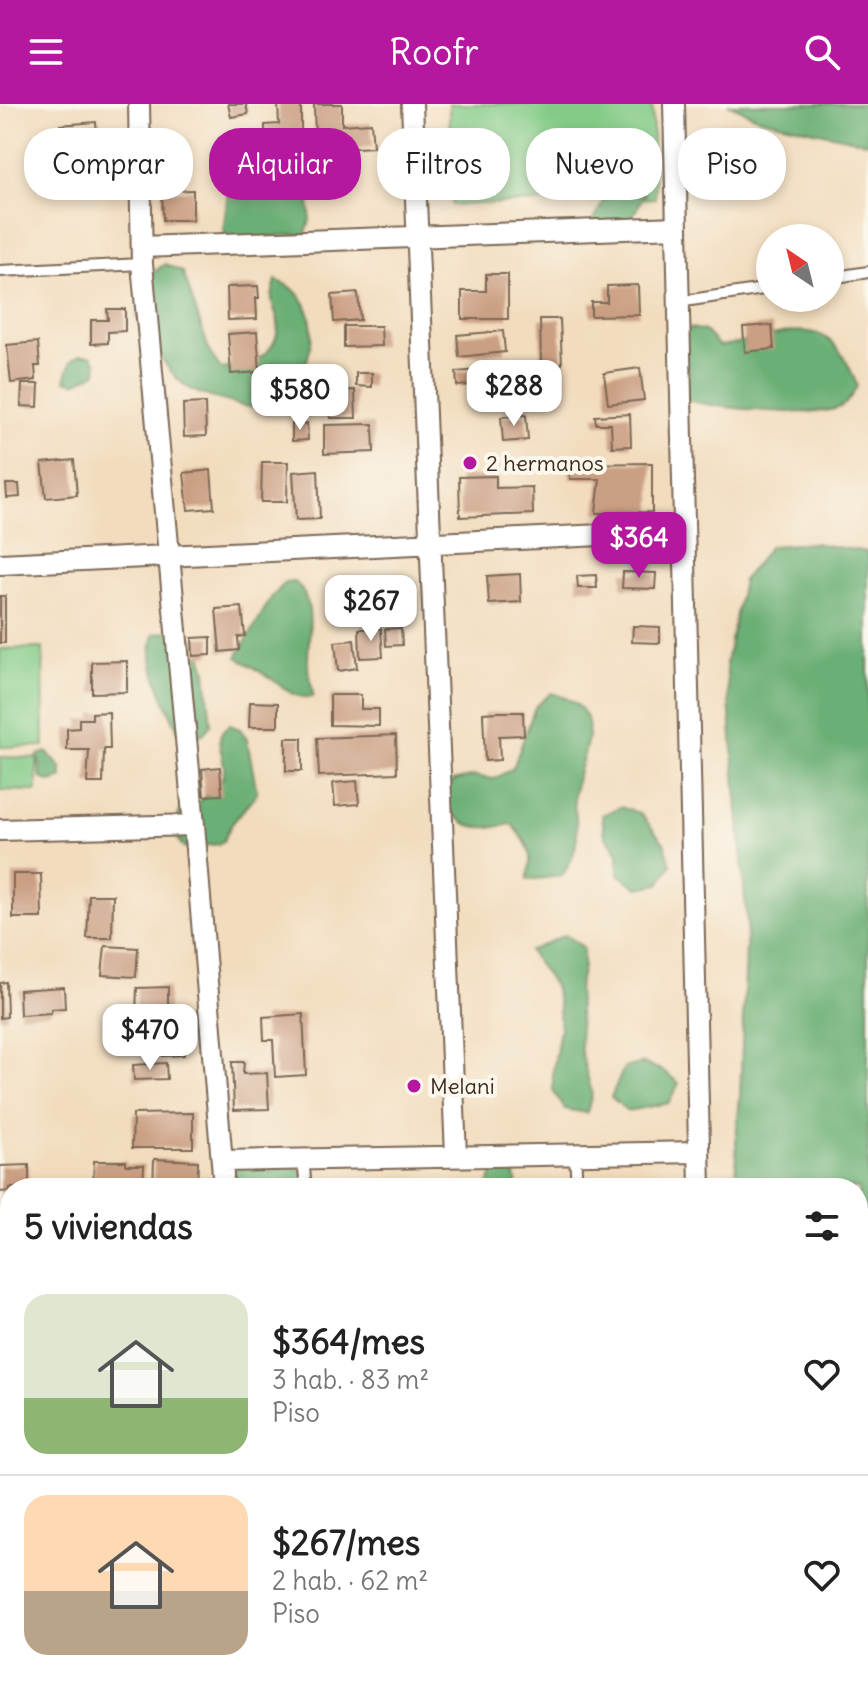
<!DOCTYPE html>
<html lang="es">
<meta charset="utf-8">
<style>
body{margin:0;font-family:Delius,sans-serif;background:#f6f6f6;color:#222;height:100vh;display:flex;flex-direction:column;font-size:30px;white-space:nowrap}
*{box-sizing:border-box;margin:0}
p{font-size:26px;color:#767676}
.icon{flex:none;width:44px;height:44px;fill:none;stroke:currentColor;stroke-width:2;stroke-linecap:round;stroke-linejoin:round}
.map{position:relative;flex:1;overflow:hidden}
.side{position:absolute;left:0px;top:1074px;width:868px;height:512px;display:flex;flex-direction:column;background:#fff;border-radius:32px 32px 0 0;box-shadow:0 4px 12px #0003}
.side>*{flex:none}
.banner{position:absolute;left:24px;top:24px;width:820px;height:72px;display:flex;gap:16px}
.needle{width:52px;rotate:325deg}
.fabs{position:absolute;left:756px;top:120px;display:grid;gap:16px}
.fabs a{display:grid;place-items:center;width:88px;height:88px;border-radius:50%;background:#fff;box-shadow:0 4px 12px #0003;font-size:40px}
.price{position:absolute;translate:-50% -68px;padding:0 18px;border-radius:16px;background:#fff;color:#222;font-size:26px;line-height:52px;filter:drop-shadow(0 2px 4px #0008)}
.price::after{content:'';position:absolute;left:50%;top:48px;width:24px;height:18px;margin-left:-12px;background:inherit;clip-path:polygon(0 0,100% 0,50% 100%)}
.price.selected{background:#b5179e;color:#fff}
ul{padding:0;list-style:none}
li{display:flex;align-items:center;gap:24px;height:200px;padding:0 24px}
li+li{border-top:2px solid #e0e0e0}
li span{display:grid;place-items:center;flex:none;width:224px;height:160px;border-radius:24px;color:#555}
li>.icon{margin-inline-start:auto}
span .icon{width:96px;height:96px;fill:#fffc;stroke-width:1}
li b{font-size:34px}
h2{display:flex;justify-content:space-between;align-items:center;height:96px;padding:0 24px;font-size:34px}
.pill{padding:0 28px;border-radius:32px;background:#fff;box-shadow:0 4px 12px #0003;font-size:28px;line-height:72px}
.pill.selected{background:#b5179e;color:#fff}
header{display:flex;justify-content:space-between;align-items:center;height:104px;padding:0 24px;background:#b5179e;color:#fff;font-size:36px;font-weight:600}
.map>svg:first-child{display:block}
</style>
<header><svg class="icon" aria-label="menu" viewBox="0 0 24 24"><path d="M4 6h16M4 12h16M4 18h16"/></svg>Roofr<svg class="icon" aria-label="search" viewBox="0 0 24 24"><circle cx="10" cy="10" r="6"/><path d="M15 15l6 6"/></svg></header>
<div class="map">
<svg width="868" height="1586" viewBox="0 0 868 1586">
<rect width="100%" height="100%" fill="#fbf7ec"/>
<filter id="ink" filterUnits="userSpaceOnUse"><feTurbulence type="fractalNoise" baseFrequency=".0125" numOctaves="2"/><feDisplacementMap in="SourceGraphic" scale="16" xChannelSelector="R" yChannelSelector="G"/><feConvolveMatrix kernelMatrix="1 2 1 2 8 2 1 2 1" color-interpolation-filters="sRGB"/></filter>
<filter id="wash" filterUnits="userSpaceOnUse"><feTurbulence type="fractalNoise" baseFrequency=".006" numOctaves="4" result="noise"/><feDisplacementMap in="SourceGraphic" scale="32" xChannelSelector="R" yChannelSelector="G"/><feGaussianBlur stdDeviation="1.8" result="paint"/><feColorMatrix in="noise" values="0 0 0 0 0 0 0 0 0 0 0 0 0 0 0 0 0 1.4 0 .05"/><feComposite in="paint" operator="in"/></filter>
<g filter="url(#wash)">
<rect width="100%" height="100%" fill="#f2dcbd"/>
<path fill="#83cb87" stroke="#5f7a52" stroke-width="2" d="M449,0H652L655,94L452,101Z
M43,544L44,642L0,643V545Z
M0,653L37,654V687L0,686Z"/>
<path fill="#6aaf74" stroke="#526c49" stroke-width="2" d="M728,0H868V39L761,15Z
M282,64C305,73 318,108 305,130L233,135L223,128L229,79L238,73Z
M645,89L624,129L583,136L607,91Z
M165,160L183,168L210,249L221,265C249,262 279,252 278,219C278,211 272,203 272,195C272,189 275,182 276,176C281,179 288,181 293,185C333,218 304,302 252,303C242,303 231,298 222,296C211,293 197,290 187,283C168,270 148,234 137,213L148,172Z
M686,223L705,227L719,242C785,234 828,197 857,282C853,289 849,298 842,302C816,316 716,303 686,296L667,232Z
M80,251H91L97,259L96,269L76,279L65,276L71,257Z
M813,439L868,448V1463L858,1486V1084H737L736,1035L740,992L747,820L726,559L743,476L770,442Z
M295,478C318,499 307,533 308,562C308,573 313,582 313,593C292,596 282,581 266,571C257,565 247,560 237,553L271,494L285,479Z
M164,528L183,532L194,538L200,547L206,568L211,621L203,630L182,637C171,608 143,560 154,530Z
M551,589C615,606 579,647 574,690C573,697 575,707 576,714C579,738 575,753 562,772L527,776C534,748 530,742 512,720C477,727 460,726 442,693L453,677L474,672L494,675L513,664L535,603Z
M230,621L240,625L247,635L257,689L231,721L224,736L219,740L185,744C171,735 177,716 181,702L186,704L192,702C202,695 216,687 222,675C231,657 207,633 230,621Z
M47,648L61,664L62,674L51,678L41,674L38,651Z
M620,703L640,709L665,740L671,761L659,780L638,784L618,770V749L605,731L602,711Z
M565,831L583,843V862L578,885L581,949L592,989L587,1009L565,1005L553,987V967L560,925L559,903L554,882L529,847Z
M643,959L663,967L679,979L669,999L627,1007L611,993L624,964Z
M283,1058L304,1068L309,1084H230L217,1080L240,1059Z
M497,1059L515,1071L518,1084H487Z
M351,1576H456L455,1586H357Z
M524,1576H608L613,1586H520Z
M718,1576H826L821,1586H718Z"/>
<g id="blocks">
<path fill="#cb9f83" d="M228,0H246L248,10L231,13Z
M278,0H301V49L312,48L313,67H333V83L297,84L296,67L281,68L282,83L262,84L261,52L280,51V36L265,37V21L279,20Z
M314,0H342V21L371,19L373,43L340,45L339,36L315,37Z
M96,18L98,45L62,48L61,39L48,40L47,28L60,27V21Z
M239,39L240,58L221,60L220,41Z
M193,86V116H163L162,87Z
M486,170H508V215H462V187H486Z
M638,181L639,211L591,212V198H607V182Z
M258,182L259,194H256L257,215L228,216L227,183Z
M358,189L360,216L334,218L332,191Z
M107,205H125V227L108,228V239L91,240V216H108Z
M540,215H560L562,260H541Z
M772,221L774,245L745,248L743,223Z
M344,222H381L382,242L344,243Z
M503,227L505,248L459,253L457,231Z
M257,228L260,268L231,270L228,230Z
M38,238L40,262H35L36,276L11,279L7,241Z
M533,262L535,286L484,289V280L457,282L456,268Z
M640,264L644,296L608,300L604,269Z
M356,269H372V283L356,282Z
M22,280H39L38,303L21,302Z
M355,286L356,314H330L329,287Z
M205,299L206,332L184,333L183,300Z
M630,310L631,342L612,343L611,320H596L595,312Z
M526,311L528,336L503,338L501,313Z
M307,319L308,336L292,337V320Z
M373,320L374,348L324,350V321Z
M74,356L77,391L46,394L42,359Z
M262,358H288L287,398H261Z
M652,359V408L596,409L600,375H570L569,360Z
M211,366L214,404L188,406L184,369Z
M318,366L320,415L296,416L293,368Z
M496,372V384L532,383L533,410L460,413L459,373Z
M6,380H19L20,393L7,394Z
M623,468L656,469L655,485L622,484Z
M520,470L521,498L489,500L487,472Z
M596,471L597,484H578L577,472Z
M0,492H5V539H0Z
M242,503L245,532L238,533L239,546L220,548L216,505Z
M633,522L660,523V539L632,538Z
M401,524L402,541L386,542L385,525Z
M359,525H381L383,553L360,554Z
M211,533V551L193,552L192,534Z
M354,536L357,564L338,567L335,538Z
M127,557V588L92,589V558Z
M330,591H361V605H379V622L330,621Z
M250,598L278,599V623H249Z
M109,608L110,645H104L103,679H87L89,646H67V625L79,624V615H92V609Z
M498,608H523L524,631L499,632L500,656L485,657L483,609Z
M396,631L397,669L319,672L317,634Z
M286,634H302V667H286Z
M220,663L222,691L204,692L202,665Z
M357,677L359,700L335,702L333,679Z
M13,770H41L42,814H13Z
M89,791H113L112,834H87Z
M105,842L138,844L136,873L102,871Z
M6,878L7,913L0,914V879Z
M64,883L65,904L51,905V909L20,911L19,886Z
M168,883V909H136L137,884Z
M303,910L306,971L275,973L273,936H264L263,913Z
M183,915L184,951L163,952V916Z
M232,958H244L243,970L267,969L269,1005L234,1006Z
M166,959L167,975L134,976L133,961Z
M193,1009V1044H132L133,1010Z
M154,1055L198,1057L197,1084H153Z
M94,1057H126V1061H144L143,1084H93Z
M29,1061V1084H10V1087L0,1088V1062Z
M10,1184V1223L0,1224V1185Z
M10,1238V1297L0,1298V1239Z
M0,1322H10V1342L0,1343Z"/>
</g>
</g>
<g filter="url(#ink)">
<use href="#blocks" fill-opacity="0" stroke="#7b6856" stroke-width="2"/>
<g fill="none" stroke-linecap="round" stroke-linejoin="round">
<g stroke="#7b6856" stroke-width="14">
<path id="service" d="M0,167L142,160
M830,174L868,168
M678,198L770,184
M575,1050L577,1084
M303,1055L306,1084
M350,1576L351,1586"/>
</g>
<g stroke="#7b6856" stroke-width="24">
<path id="minor" d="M139,0L142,160L194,721L223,1071L221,1084
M412,0L456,1052
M674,0L700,1084
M142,143L677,123
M0,460L683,427
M0,726L194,721
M222,1057L698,1048
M0,1391L10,1393
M736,1576L737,1586
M120,1586L123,1576"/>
</g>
<use href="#service" stroke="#fff" stroke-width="10"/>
<use href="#minor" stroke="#fff" stroke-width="20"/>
</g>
</g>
<g fill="#b5179e" stroke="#fbf7ec" stroke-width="3">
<circle cx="470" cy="359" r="8"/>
<circle cx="414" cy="982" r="8"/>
</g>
<g text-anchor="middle" stroke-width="8" stroke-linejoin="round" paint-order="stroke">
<g font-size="22" fill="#3b2a1e" stroke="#fbf7ec" text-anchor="start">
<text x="486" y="367">2 hermanos</text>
<text x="430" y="990">Melani</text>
</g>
</g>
</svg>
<div class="fabs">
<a><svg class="needle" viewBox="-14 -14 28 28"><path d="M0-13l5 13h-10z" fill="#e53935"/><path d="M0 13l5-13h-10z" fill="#767676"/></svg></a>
</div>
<b class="price" style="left:514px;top:324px">$288</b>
<b class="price" style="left:300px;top:328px">$580</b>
<b class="price selected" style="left:639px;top:476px">$364</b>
<b class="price" style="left:371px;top:539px">$267</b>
<b class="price" style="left:150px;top:968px">$470</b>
<div class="banner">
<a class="pill">Comprar</a>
<a class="pill selected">Alquilar</a>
<a class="pill">Filtros</a>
<a class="pill">Nuevo</a>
<a class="pill">Piso</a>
</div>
<section class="side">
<h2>5 viviendas<svg class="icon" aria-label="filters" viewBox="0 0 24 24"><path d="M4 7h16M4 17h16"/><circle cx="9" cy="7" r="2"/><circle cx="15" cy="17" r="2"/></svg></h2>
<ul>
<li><span style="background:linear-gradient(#dfe7d0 65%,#8fb573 0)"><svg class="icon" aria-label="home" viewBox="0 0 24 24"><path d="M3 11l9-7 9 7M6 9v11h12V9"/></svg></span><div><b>$364/mes</b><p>3 hab. · 83 m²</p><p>Piso</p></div><svg class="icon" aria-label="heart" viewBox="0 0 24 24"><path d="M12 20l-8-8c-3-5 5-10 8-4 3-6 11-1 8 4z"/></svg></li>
<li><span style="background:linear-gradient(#ffd9b3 60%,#b9a48a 0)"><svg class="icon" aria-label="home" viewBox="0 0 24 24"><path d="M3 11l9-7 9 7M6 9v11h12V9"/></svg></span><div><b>$267/mes</b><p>2 hab. · 62 m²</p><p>Piso</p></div><svg class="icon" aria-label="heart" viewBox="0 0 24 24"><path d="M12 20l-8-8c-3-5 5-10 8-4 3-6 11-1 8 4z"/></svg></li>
</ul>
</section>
</div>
